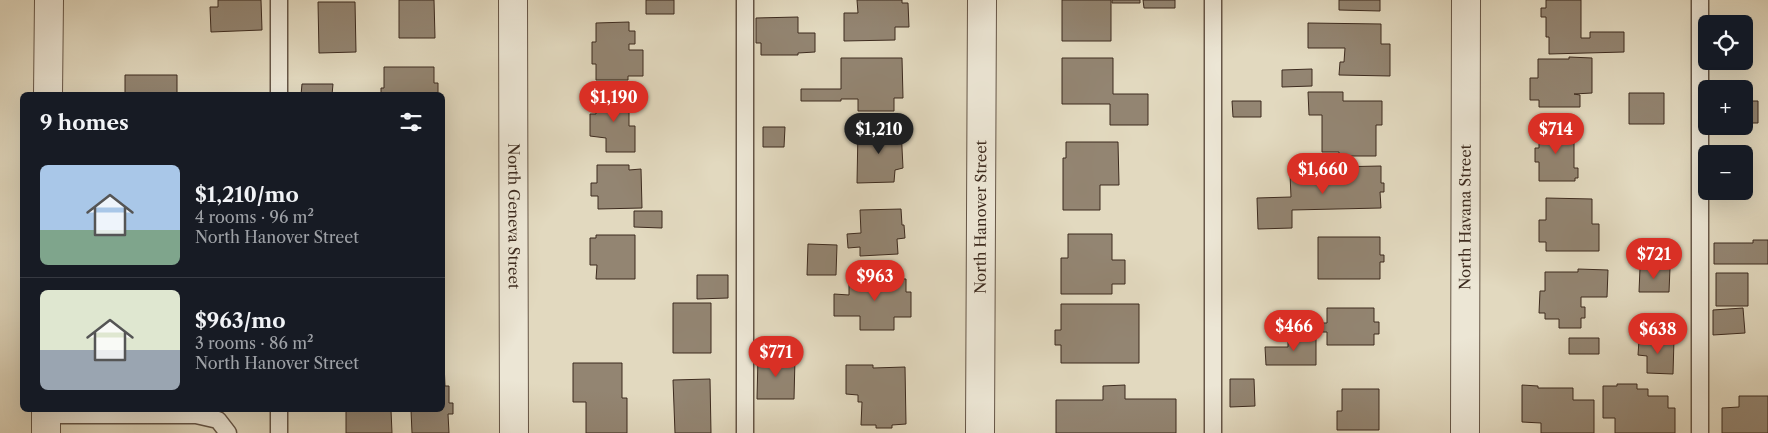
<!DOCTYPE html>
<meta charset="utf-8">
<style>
body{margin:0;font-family:"Libre Caslon Text",serif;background:#20242c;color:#f1f3f6;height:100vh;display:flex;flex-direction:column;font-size:19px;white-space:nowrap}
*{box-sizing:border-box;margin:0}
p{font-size:16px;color:#9ea1a6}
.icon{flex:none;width:28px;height:28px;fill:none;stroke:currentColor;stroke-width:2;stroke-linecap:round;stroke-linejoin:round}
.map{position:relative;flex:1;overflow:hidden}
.sheet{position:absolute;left:20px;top:92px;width:425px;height:320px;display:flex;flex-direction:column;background:#171b24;border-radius:8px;box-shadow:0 5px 20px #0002}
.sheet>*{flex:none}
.fabs{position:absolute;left:1698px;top:15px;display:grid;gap:10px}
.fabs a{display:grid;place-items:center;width:55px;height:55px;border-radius:8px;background:#171b24;box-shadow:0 5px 20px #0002;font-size:25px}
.price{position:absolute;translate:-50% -42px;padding:0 11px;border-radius:18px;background:#d93025;color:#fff;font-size:16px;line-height:32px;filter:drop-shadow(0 1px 2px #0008)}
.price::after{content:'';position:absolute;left:50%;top:30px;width:15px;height:11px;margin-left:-8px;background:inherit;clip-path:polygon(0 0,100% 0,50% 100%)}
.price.selected{background:#222;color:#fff}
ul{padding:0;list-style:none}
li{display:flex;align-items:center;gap:15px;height:125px;padding:0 20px}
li+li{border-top:1px solid #363941}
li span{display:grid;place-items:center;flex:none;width:140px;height:100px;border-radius:8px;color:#555}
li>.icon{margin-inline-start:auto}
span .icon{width:60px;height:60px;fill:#fffc;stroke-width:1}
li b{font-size:21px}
h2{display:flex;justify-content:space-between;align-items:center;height:60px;padding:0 20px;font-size:21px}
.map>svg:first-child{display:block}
</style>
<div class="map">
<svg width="1768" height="433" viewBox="0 0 1768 433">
<rect width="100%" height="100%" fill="#e2d9bf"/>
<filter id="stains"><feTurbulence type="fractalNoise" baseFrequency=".004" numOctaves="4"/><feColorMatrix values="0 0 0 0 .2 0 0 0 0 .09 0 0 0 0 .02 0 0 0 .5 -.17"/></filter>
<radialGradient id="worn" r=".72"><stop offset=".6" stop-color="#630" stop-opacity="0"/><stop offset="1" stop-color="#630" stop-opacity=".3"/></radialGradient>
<path fill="#938572" stroke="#3d2b1f" d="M218,0H261L262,30L211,32L210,7H218Z
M399,0H434L435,38H399Z
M646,0H674V14H646Z
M857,0H902V3H908L909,27H895V40L844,41V13H858Z
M1062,0H1111V41H1062Z
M1112,0H1140V3H1112Z
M1143,0H1175V8H1144Z
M1339,0H1380V11L1339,10Z
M1546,0H1581V38H1590V32H1624V52L1549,54V37H1546V17H1541V8H1546Z
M318,2H355L356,52L319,53Z
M798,17V33H815V52L798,53V55H761V43H756V18Z
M629,22V31H635V44H629V50H643V76H628V80H596V64H592V42H596V23Z
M1308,23L1381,24V44H1390V76L1339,75L1340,62H1344L1345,48H1308Z
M1569,57L1592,58V93L1574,94L1580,95V107H1539V100H1530V78H1538V59H1569Z
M841,58H902L903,98H894V111H858V99H841V101H801V89H841Z
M1062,58H1113V94H1148V125H1110V104H1062Z
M384,67H434V83H438V95H381V88H384Z
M1312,69V86L1282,87V70Z
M125,75H177V95H125Z
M302,84H333L332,95H301Z
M1308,92H1343V101H1382V125H1376V156H1339V152H1322V115H1309Z
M1629,93H1664V124H1629Z
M596,95H629V126H635V152H606V138L590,136V114H596Z
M1232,101H1261V117H1233Z
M1744,101H1758V123H1744Z
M763,127H785L784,147H763Z
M901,128L903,168L895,170L894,182L857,183L858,129Z
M1539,128H1574V168H1578V178H1575V181H1539V162H1535V148H1539Z
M1066,142H1118L1119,185H1100V210H1063V158H1066Z
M597,165H629V170L641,169L642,208L598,209V196H591V183H597Z
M1381,166V183H1384V192H1380L1381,208L1292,210V228L1258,229L1257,198L1291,197L1290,174L1331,173L1330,167Z
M1546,198L1592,199V224H1599V251H1546V242H1539V220H1546Z
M901,209L902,225H904L905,238L897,239L898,254L860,256V247L848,248L847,234L861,233L860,210Z
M634,211H662V228L634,227Z
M1068,234H1112V260H1125V284H1112V294H1061V258H1068Z
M596,235H635V279H596L597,265H590V238H596Z
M1318,237H1380V255H1384V262H1380V279H1318Z
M1753,240H1768V264H1714V243H1753Z
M808,244L837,245L836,275H807Z
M1640,268H1670L1669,292H1639Z
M1578,269L1608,270L1607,297H1581V307H1585V318H1581V328H1559V319H1545V313H1539L1540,291H1545V272H1578Z
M1716,273H1748V306H1716Z
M697,275H728V298L697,299Z
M849,277L906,279V292H911V317H894V330H860V316H834V294L849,295Z
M673,303H711V353H673Z
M1061,304H1139V363H1061V345H1055V330H1061Z
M1327,308H1374V322H1379V334H1374V345H1327V332H1321V323H1327Z
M1743,308L1745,333L1713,335V310Z
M1316,334V365H1266L1265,347H1288V335Z
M1569,338H1599V354H1569Z
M1644,338L1674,339L1673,374L1647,373V356L1638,355L1639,340H1644Z
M758,357L795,358L794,399H757Z
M442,363H444L445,386H449V403H453V414H448L449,433H412L411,410H442Z
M573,363H622V398H627V433H586V402H573Z
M846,365H873V368L905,367L906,424L892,425V428H876V425H861L862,402H858V395L846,394Z
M710,379L711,433H675L673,380Z
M1230,379H1254L1255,406L1230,407Z
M1617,384H1637V389H1648V396H1668V408H1675V433H1615V418H1603V386H1617Z
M1125,385V399H1176V433H1056V400H1103V386Z
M1522,385L1538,386V388H1573V400H1594V433H1541V423L1522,422Z
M1342,389H1379V430H1337V411H1342Z
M1739,396H1768V433H1722V408L1739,407Z
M346,410H391L392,433H346Z"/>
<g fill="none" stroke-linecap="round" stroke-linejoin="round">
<g stroke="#665647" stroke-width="19">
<path id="service" d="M279,0V95
M745,0V433
M1213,0V433
M279,410V433
M46,415H196L218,420L228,433
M1700,433V0"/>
</g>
<g stroke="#665647" stroke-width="30">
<g id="minor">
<path id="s1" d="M513,0L514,433"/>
<path d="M48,95L49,0"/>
<path d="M46,433V410"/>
<path id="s2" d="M980,433L982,0"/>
<path id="s3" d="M1465,433L1466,0"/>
</g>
</g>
<use href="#service" stroke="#ece6d5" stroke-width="16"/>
<use href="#minor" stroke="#ece6d5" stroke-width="28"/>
</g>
<g text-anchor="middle" stroke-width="4.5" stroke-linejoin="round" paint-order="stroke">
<g font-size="15" fill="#3d2b1f" stroke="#ece6d5">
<text dy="5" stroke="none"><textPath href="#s1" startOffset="216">North Geneva Street</textPath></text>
<text dy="5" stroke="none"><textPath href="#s2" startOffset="216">North Hanover Street</textPath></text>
<text dy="5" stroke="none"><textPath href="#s3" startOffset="216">North Havana Street</textPath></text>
</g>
</g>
<rect width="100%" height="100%" filter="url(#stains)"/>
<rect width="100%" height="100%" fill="url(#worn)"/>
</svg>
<div class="fabs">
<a><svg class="icon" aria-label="locate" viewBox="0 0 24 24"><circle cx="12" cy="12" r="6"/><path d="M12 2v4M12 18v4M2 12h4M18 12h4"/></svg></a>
<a>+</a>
<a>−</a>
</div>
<b class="price" style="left:614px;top:123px">$1,190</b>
<b class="price selected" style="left:879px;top:155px">$1,210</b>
<b class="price" style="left:1556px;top:155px">$714</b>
<b class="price" style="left:1323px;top:195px">$1,660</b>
<b class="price" style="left:1654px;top:280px">$721</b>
<b class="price" style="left:875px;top:302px">$963</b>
<b class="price" style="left:1294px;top:352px">$466</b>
<b class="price" style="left:1658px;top:355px">$638</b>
<b class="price" style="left:776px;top:378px">$771</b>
<section class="sheet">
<h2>9 homes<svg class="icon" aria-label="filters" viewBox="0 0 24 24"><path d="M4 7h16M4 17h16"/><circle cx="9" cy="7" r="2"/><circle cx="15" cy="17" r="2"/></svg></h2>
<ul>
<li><span style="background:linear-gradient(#a9c7e8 65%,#7fa58c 0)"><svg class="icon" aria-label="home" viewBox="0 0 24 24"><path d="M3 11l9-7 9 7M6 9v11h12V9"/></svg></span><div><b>$1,210/mo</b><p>4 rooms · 96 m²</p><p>North Hanover Street</p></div></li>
<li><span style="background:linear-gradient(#dfe7d0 60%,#9aa5b1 0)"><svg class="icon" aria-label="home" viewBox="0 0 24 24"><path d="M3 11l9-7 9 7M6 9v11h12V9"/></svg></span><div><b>$963/mo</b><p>3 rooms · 86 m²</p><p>North Hanover Street</p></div></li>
</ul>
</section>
</div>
